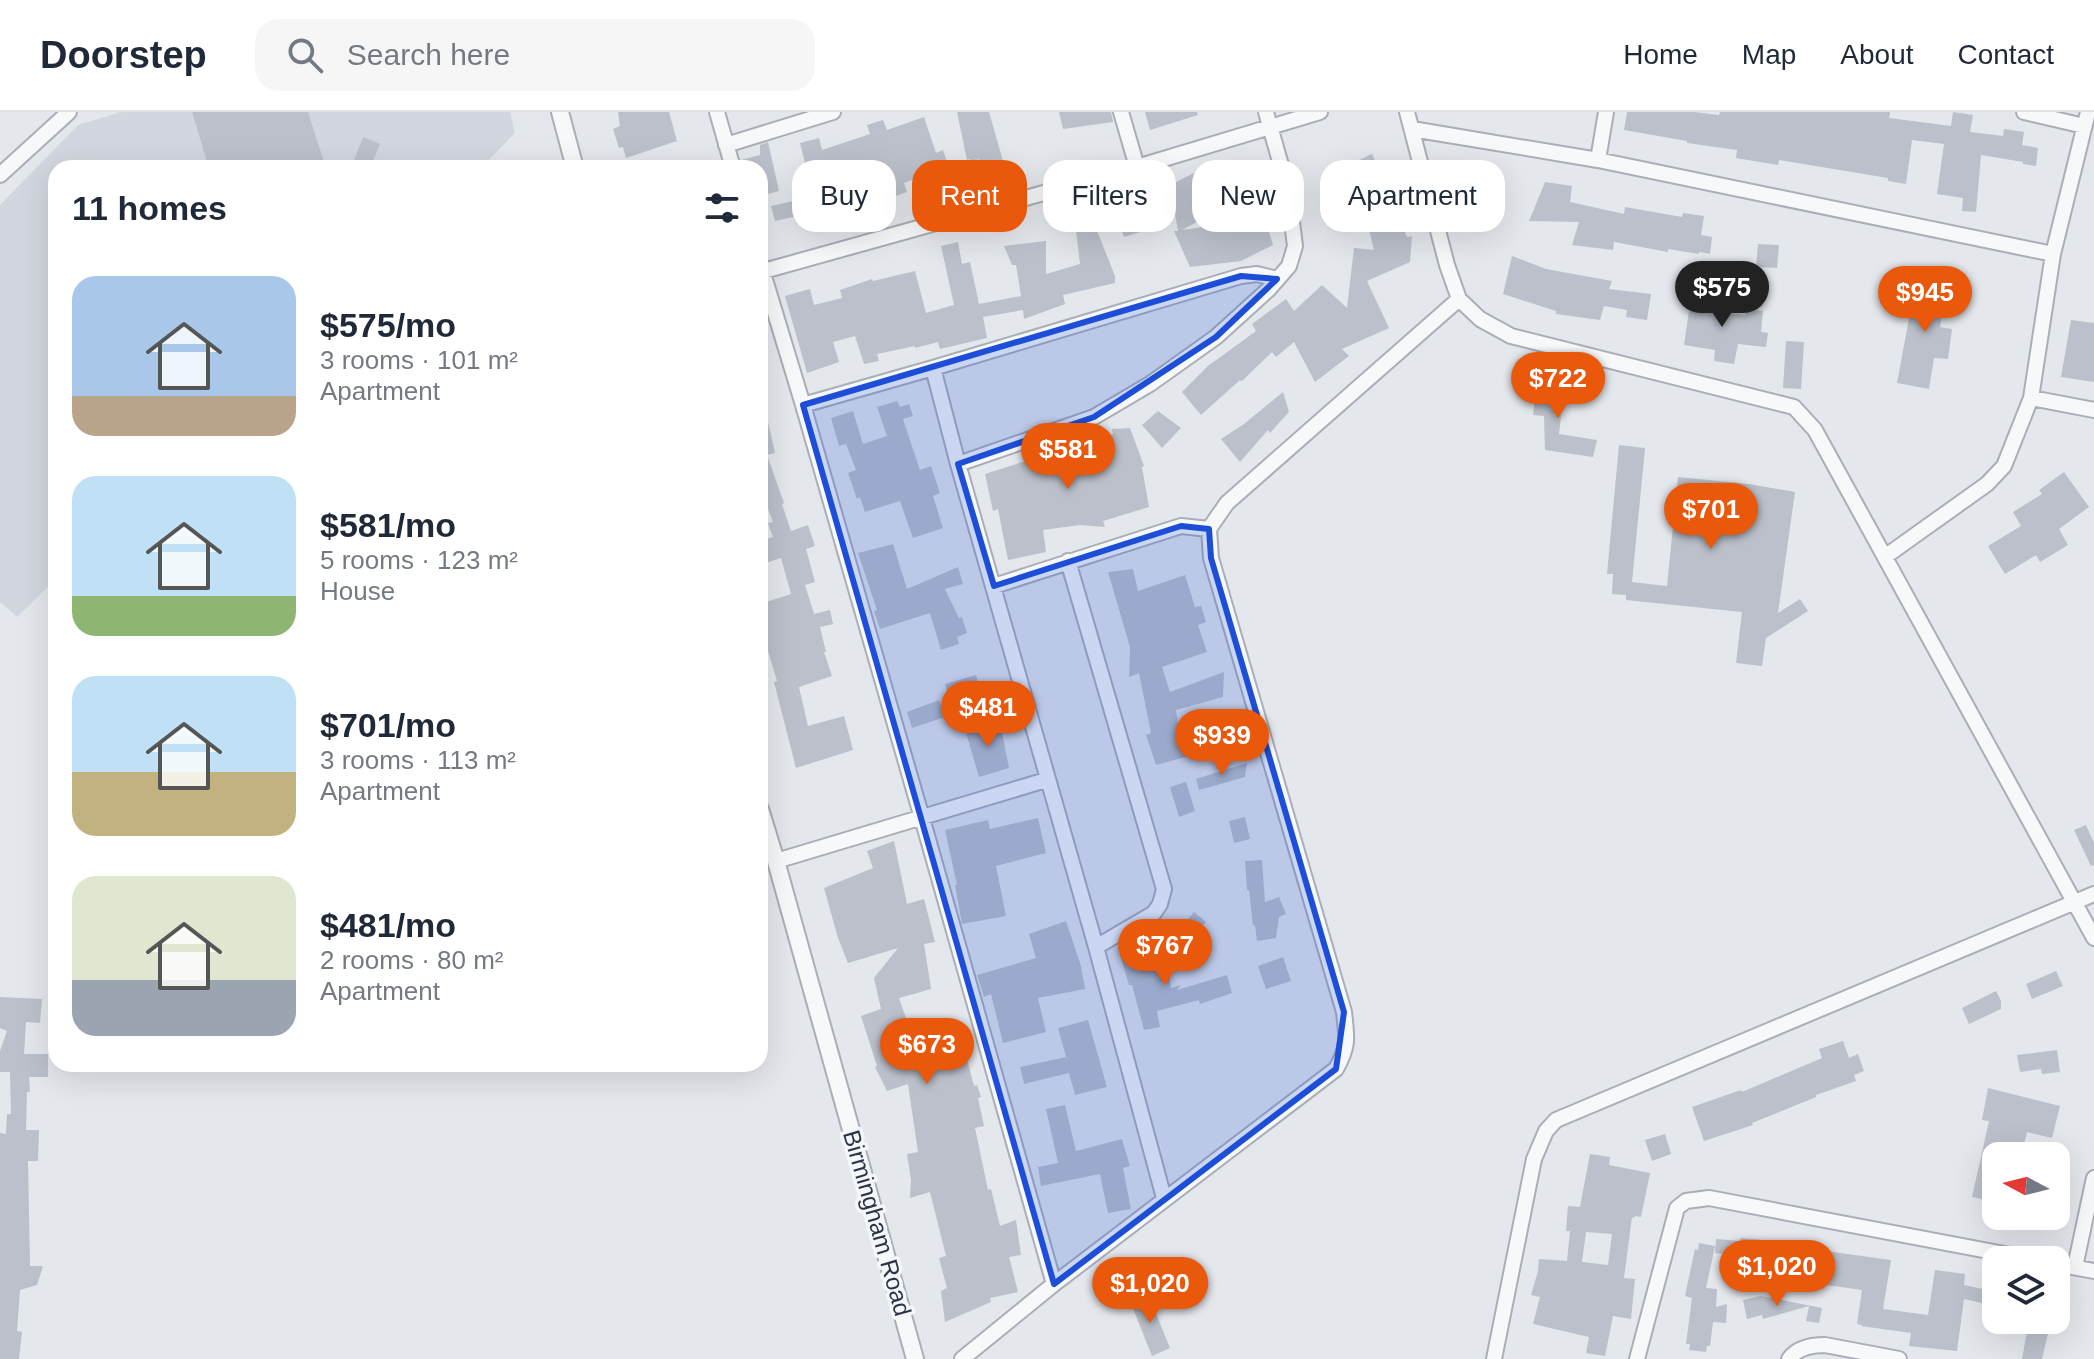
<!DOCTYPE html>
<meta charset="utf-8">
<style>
body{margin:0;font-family:Arial,sans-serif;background:#f6f6f7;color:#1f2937;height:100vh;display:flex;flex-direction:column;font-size:30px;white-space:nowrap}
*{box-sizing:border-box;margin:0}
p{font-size:26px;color:#747a83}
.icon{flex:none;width:44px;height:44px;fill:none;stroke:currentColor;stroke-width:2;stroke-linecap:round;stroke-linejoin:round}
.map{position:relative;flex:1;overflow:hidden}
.panel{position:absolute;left:48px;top:48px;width:720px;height:912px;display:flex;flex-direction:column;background:#fff;border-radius:24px;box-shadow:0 8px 32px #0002}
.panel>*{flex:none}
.banner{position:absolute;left:792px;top:48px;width:760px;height:72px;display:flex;gap:16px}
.needle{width:52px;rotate:277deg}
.buttons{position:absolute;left:1982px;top:1030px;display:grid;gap:16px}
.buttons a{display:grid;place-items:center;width:88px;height:88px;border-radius:16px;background:#fff;box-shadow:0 8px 32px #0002;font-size:40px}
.price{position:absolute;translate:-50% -68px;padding:0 18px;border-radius:28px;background:#ea580c;color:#fff;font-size:26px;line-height:52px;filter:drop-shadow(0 2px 4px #0008)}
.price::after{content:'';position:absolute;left:50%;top:48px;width:24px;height:18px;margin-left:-12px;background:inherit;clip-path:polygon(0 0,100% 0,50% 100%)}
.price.active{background:#222;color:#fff}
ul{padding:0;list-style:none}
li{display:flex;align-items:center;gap:24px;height:200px;padding:0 24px}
li span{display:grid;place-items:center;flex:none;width:224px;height:160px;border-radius:24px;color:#555}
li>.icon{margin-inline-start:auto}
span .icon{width:96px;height:96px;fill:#fffc;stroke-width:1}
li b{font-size:34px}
h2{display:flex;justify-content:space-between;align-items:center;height:96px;padding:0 24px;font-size:34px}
.chip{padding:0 28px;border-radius:24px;background:#fff;box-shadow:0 8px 32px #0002;font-size:28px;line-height:72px}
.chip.active{background:#ea580c;color:#fff}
header{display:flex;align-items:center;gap:48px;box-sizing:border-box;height:112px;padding:0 40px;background:#fff;border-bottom:2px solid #e0e1e3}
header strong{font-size:38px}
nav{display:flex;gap:44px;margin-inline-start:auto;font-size:28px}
.search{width:560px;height:72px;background:#f6f6f7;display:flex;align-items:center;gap:20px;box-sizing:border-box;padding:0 28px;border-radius:24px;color:#747a83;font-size:30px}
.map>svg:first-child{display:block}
</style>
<header>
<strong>Doorstep</strong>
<div class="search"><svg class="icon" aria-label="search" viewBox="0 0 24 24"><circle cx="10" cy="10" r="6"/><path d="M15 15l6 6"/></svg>Search here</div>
<nav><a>Home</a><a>Map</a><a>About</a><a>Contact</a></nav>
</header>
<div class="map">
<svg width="2094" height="1247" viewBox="0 0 2094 1247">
<rect width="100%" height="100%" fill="#e4e7ec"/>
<path fill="#d2d6de" d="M121,0H510L515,21L481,56H56V467L17,505L0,490V93L78,13Z"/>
<path fill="#bbc0ca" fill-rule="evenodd" d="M192,0H308L326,56H209Z
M618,0H669L677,29L626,46L623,35L619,36L613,17L620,14Z
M957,0H989L1005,56L983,62L979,47L971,50L970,47L967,48Z
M1059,0H1111L1113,10L1063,17Z
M1145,0H1197L1198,3L1150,18Z
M1627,0H1694L1719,3L1720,0H1890L1889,6L1951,14L1953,0L1973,3L1970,20L2003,24L2004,17L2024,20L2022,33L2038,36L2036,54L2023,52V50L1981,43L1976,100L1962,99L1963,86L1937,82L1944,32L1912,28L1906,72L1888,69V66L1779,48L1778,53L1736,46L1737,38L1687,31V29L1624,18Z
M924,5L936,41L943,38L949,55L904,71L907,80L890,86L886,75L869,82L867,77L839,94L820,60L808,63L800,31L819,26L822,38L870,22L867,13L883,8L887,18Z
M363,25L380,32L370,56H351Z
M768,30L779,79L760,84V56H743L741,48L760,43V33Z
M1372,42L1397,96L1395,97L1407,125L1412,124L1410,150L1367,169L1389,216L1342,237L1349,244L1315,270L1294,230L1276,245L1272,240L1242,269L1240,268L1201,303L1182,280L1208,254L1256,219L1252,212L1286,187L1294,199L1322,173L1347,196L1354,136L1374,138L1368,113H1370L1351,52Z
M1244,55L1254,79L1182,118L1265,106L1273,133L1241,149L1190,155L1174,119H1178L1170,73L1196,60L1198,67Z
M1545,70L1572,74L1570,90L1624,102L1625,95L1682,105L1683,101L1704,104L1701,123L1712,125L1710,142L1699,140V142L1668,137V140L1614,130L1613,138L1572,133L1579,110L1529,109Z
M1136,77L1147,118L1124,125L1112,89Z
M798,88L802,103L775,109L771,94Z
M1088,96L1115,164V171L1063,183L1065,192L1024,207L1023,198L983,205L987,226L940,237L938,230L915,236V234L877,242L879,249L864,252L855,224L833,230L839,250L807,261L785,184L810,177L814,193L842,186L840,178L872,167L873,169L915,159L926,201L954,193L941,134L958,130L962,152L970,150L979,192L1021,184L1016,153H1012L1004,134L1046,129V162L1080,152L1074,101Z
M1758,132L1779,133L1777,156L1756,155Z
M1512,144L1546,157L1612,169L1609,177L1651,182L1647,208L1626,205L1627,198L1604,194L1600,208L1556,202V199L1503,182Z
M1917,164L1948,170L1940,215L1952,217L1948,247L1934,246L1929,277L1897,271Z
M1692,178L1713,181L1710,199L1745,203L1746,197L1763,199L1761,220L1768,221L1766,235L1738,232L1734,252L1714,249L1715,238L1684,233Z
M2071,208L2094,211V270L2061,265Z
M1786,229L1804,230L1801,277L1783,276Z
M1537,266L1565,270L1559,322L1597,328L1593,345L1545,338L1544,304L1533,303Z
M1283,280L1289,300L1270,321L1268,318L1240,350L1221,327L1244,312Z
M897,289L900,295L909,292L913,304L903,307L920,358L931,354L940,381L933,384L943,416L913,426L900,389L865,400L860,385L857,387L848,361L856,358L846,332L839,334L831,306L853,299L863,332L887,324L877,295Z
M1158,299L1181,316L1162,336L1142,313Z
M766,301L775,341L767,343L784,391L782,392L791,419L808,413L815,434L806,437L815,470L805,473L814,502L830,498L833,512L820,515L826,540H824L832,564L799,575L808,614L844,604L853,638L796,656L774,570L777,569L768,539L760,542V492L791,482L781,446L760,453V429L773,425L768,411L773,410L760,376V302Z
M1130,316L1144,354L1142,355L1149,395L1103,409L1105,415L1080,413L1043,418L1046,440L1008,448L998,397L993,399L985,362L1035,346V344L1090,337L1088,331L1113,322L1112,317Z
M1619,333L1645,336L1632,470L1667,474L1678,365L1749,372L1795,380L1778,501L1800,487L1808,499L1766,526L1762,554L1736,551L1742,500L1626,488V483L1612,482L1613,462H1607Z
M2064,360L2089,395L2059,417L2068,433L2040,450L2036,443L2005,462L1988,434L2021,414L2013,400L2042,382L2039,378Z
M893,432L907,477L958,455L963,472L945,477L959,506L962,505L967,521L957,525L959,532L941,538L930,501L880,517L874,499L877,498L858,441Z
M1133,457L1138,479L1185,463L1195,495L1201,494L1206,510L1198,513L1207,540L1162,555L1170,580L1224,560L1223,585L1176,598L1180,627L1233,612L1234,632L1156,653L1146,623L1151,621L1139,561L1129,565L1130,535L1108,460Z
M976,563L981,583L951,592L945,572Z
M939,588L945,605L912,616L907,600Z
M1000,610L1009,656L979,665L966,621Z
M1247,651L1245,665L1199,678L1196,667Z
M1186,670L1195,699L1179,705L1170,675Z
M1245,705L1250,727L1234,731L1229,709Z
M1038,706L1046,741L996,754L1006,804L962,812L955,773H957L945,718L988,708L990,717Z
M2086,713L2094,731V753L2091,754L2074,718Z
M894,729L907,792L924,787L935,830L924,832L931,877L899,886L913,927L908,929L915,952L965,940L974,974L977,973L981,985L978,986L984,1014L975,1016L988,1078L991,1077L1000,1114L1016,1108L1021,1143L1009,1145L1018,1180L990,1186L991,1190L945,1210L941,1179L947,1176L939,1146L946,1144L930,1080L910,1086L911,1068L907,1042L918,1040L908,972L887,979L875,955L877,954L861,904L881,897L874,866L898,836L848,851L838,826L824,776L873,756L867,739Z
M1262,748L1265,790L1279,785L1286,802L1279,805L1276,826L1257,829L1255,813L1253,814L1249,778H1247L1245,749Z
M1194,800L1206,810L1193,826L1207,836L1197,849L1169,829L1178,816L1180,817Z
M1066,809L1081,854L1085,877L1038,886L1046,920L1003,931L991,882L984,885L977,863L1036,846L1029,822Z
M1140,838L1142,847L1166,840L1171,876L1181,873L1177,878L1227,863L1232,881L1200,892L1199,888L1157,899L1160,915L1144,918L1132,873H1129L1120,842Z
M1283,845L1291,869L1266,877L1258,854Z
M2056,859L2063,874L2032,887L2026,872Z
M1996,879L2001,889V897L1969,912L1962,896Z
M0,885L42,887L40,911L26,910L24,942H48V965H29L30,980H27L26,1018H39L38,1049H28L30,1154H43L37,1173L20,1178L17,1219L22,1220L19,1247H0V1021L6,1022L7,1002H11L10,960H0V939L7,919L0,916Z
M1088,908L1107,975L1075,983L1069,961L1024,972L1020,955L1066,945L1058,916Z
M1843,929L1849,946L1858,942L1864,959L1854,963L1856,969L1816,983V985L1752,1011L1753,1013L1704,1029L1692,995L1741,978L1742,980L1822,946L1819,937Z
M2057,938L2060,960L2042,962L2041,957L2020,960L2017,943Z
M1988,976L2060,994L2052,1026L2027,1020L2021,1044H1996V1090L1972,1085L1989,1009L1982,1008Z
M1065,993L1076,1039L1122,1027L1130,1054L1123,1056L1131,1097L1108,1101L1100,1062L1041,1074L1038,1055L1058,1051L1046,997Z
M1665,1022L1671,1042L1652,1049L1645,1028Z
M1590,1042L1610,1045L1609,1053L1650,1061L1641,1105L1635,1104L1634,1106L1632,1105L1624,1166L1635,1167L1631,1207L1613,1204L1605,1244L1586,1241L1589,1225L1533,1212L1540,1185L1531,1183L1538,1159L1539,1147L1567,1149L1570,1119H1566L1568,1094L1580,1095ZM1586,1120L1612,1122L1608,1153L1582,1150Z
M1741,1126L1786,1130L1784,1141L1817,1146L1818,1138L1891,1148L1883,1197L1928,1203L1935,1158L1965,1162L1964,1173L1996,1180V1194L1964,1187L1957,1239L1909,1234L1911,1221L1861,1214L1862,1213L1857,1212L1862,1178L1805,1170L1822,1165L1783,1160L1784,1155L1753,1151L1752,1156L1737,1155L1738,1144L1715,1141L1716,1127L1740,1129Z
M1699,1131L1715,1134L1706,1176L1717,1177L1716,1195L1727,1192L1726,1211L1713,1210L1710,1234H1707L1706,1240L1689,1238L1690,1232H1686L1692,1186L1685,1184L1695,1137L1698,1138Z
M1148,1182L1170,1236L1152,1244L1130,1189Z
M1761,1184L1822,1196L1819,1211L1806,1209L1809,1194L1763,1207L1762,1203L1747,1207L1743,1188Z
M2029,1208H2051L2042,1247H2022Z"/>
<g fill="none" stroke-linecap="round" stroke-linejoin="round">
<g stroke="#a9aeb7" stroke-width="18">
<path id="minor" d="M717,0L733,56
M1121,0L1137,55
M1407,0L1447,153L1459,187L1480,207L1511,224L1794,295L1815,318L2094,826
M2024,0L2084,14
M1412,17L1598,48L2053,142
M726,33L833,0
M1598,48L1606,0
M0,63L69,0
M760,151L803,293L922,706L1054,1172
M760,160L1137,55L1320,0
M933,256L958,352L1096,835L1164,1086
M2031,286L2094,298
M803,293L933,256L1241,164L1257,162L1277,167
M958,352L1094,305L1150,272L1216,225L1269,177L1289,154L1295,134L1288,78L1266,0
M1886,444L1987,372L2004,354L2031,286L2053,142L2088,0
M1068,449L1164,777L1160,792L1154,801L1096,835
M994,474L1181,414L1209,417
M776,749L1046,668
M2056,1152L2094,1159
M2075,1155L2094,1066
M962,1247L1054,1172L1336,957C1349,934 1347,926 1344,900L1211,446L1209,417L1227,391L1459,187
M1494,1247L1534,1047L1546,1019L1556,1008L2094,782
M1637,1247L1677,1096L1686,1089L1709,1086L2036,1148
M1789,1247C1797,1236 1811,1233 1825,1233L1899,1247"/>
</g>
<g stroke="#a9aeb7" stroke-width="20">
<path id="tertiary" d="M560,0L575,56
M760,697L776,749L915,1247"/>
</g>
<use href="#minor" stroke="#f7f8fa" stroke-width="14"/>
<use href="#tertiary" stroke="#f7f8fa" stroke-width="16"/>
</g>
<path fill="#1d4ed8" fill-opacity="0.2" stroke="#1d4ed8" stroke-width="6" stroke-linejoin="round" d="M1241,164L1277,167L1216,225L1094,305L958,352L994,474L1181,414L1209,417L1211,446L1344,900L1336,957L1054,1172L803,293Z"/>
<g text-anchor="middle" stroke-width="7" stroke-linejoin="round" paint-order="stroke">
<g font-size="24" fill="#2b3445" stroke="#f4f6f9">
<text transform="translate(877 1111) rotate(74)" y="8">Birmingham Road</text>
</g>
</g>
</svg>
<div class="buttons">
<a><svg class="needle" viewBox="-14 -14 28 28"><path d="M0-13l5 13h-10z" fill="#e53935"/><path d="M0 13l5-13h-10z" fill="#747a83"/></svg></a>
<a><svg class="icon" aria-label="layers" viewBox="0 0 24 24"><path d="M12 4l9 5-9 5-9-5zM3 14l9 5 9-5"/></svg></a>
</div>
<b class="price active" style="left:1722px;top:217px">$575</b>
<b class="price" style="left:1925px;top:222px">$945</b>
<b class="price" style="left:1558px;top:308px">$722</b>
<b class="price" style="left:1068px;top:379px">$581</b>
<b class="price" style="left:1711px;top:439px">$701</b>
<b class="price" style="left:988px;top:637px">$481</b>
<b class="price" style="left:1222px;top:665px">$939</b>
<b class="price" style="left:1165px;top:875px">$767</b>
<b class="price" style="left:927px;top:974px">$673</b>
<b class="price" style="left:1777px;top:1196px">$1,020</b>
<b class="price" style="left:1150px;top:1213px">$1,020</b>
<div class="banner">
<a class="chip">Buy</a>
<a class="chip active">Rent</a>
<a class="chip">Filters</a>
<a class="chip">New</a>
<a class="chip">Apartment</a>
</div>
<section class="panel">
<h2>11 homes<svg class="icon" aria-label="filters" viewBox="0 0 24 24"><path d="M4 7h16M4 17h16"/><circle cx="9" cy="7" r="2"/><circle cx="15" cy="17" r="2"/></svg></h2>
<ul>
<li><span style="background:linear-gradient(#a9c7e8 75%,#b9a48a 0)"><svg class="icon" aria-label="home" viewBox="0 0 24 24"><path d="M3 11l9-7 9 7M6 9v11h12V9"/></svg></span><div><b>$575/mo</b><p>3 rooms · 101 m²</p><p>Apartment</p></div></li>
<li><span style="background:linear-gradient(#bfe0f5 75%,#8fb573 0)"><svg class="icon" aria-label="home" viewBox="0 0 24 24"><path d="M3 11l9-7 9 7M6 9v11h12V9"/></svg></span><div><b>$581/mo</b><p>5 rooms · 123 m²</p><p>House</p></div></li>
<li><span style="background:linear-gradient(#bfe0f5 60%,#c2b280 0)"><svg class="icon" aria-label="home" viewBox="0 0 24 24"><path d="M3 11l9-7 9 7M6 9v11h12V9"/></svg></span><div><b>$701/mo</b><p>3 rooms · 113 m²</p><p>Apartment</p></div></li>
<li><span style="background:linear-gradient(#dfe7d0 65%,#9aa5b1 0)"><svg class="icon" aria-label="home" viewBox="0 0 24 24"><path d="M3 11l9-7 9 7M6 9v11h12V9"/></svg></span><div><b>$481/mo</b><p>2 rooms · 80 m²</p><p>Apartment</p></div></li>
</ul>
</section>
</div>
